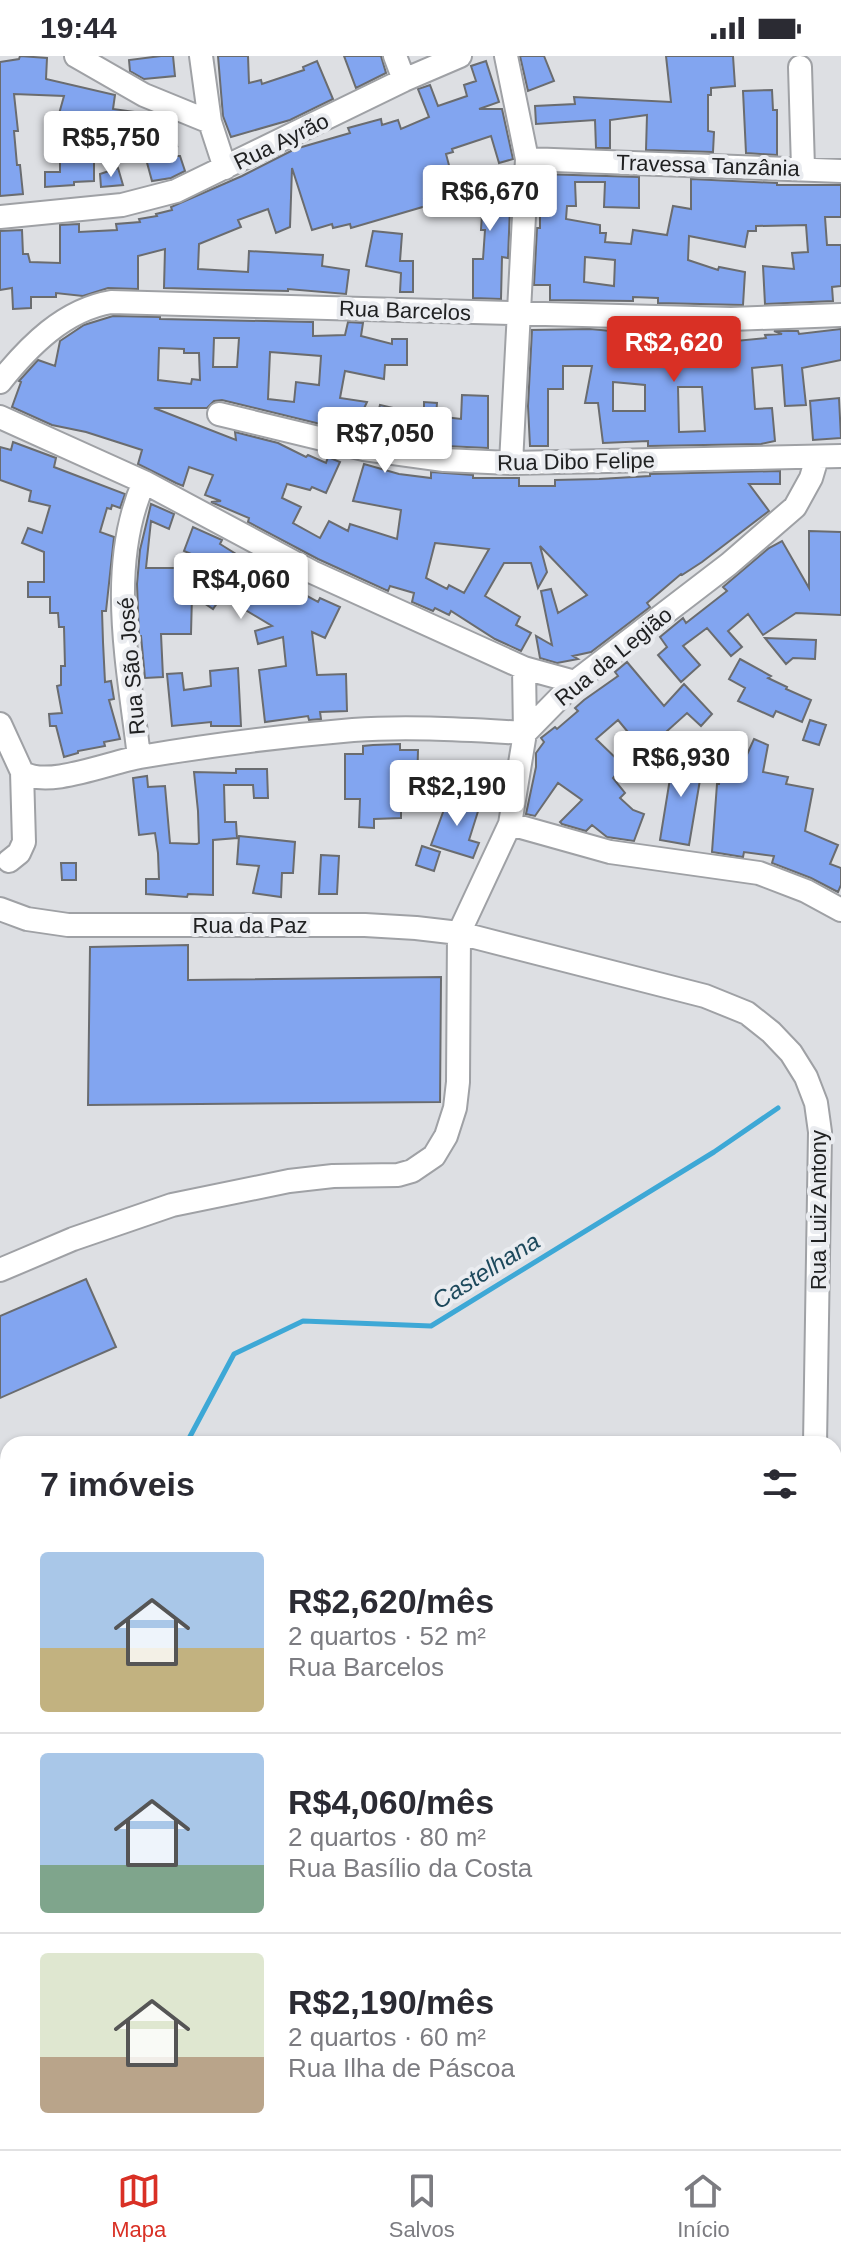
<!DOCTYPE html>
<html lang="pt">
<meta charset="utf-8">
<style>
body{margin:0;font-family:Helvetica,sans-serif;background:#f7f7f7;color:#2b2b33;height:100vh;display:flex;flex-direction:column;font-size:30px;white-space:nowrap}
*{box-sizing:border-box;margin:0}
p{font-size:26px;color:#7c7c81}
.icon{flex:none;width:44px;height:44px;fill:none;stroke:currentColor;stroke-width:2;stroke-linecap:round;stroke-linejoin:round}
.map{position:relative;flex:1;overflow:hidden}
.sheet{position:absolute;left:0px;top:1380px;width:842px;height:714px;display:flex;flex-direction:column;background:#fff;border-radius:24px 24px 0 0;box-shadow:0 2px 6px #0004}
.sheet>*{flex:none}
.price{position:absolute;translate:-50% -68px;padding:0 18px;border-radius:8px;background:#fff;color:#222;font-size:26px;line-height:52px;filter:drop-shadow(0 2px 4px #0008)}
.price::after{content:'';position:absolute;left:50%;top:48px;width:24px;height:18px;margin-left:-12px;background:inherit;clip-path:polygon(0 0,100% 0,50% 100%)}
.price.selected{background:#d93025;color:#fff}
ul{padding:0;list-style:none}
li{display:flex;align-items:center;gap:24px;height:200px;padding:0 40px}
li+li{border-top:2px solid #e1e1e2}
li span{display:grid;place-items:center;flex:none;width:224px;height:160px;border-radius:8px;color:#555}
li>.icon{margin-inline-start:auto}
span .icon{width:96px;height:96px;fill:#fffc;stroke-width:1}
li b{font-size:34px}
h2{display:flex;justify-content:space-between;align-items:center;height:96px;padding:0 40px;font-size:34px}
.status{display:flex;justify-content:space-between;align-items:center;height:56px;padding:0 40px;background:#fff;direction:ltr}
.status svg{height:22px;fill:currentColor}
.dock{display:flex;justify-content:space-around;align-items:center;height:112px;border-top:2px solid #e1e1e2;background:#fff;font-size:22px;color:#7c7c81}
.dock a{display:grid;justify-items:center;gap:4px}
.dock .selected{color:#d93025}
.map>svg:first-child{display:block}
</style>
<div class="status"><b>19:44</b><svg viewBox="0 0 49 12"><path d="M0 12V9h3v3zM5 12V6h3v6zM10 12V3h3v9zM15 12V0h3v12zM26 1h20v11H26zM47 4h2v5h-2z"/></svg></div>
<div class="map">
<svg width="841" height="2093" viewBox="0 0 841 2093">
<rect width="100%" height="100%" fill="#dddfe3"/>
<path fill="#3da8d6" d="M0,1404L8,1408V1612L0,1613Z"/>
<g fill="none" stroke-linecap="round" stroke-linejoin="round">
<path stroke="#3da8d6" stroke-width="5" d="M186,1388L234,1298L303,1265L431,1270L714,1096L778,1052"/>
</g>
<path fill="#82a5f0" stroke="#6a6c6f" stroke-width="2" fill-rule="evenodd" d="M20,0L47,2L46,23L115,39L113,53L157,59L155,77L171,72L177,90L80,76L81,71L57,65L64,40L14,38L18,75H14L17,109H20L23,138L0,140V6L19,3Z
M161,0H173L175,20L144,23L130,15L129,4Z
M218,0H248L249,27L261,24L262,28L304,14L303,11L317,5L333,43L290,64L231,81L223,60Z
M344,0H381L386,17L356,32Z
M520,0H544L554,25L528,35Z
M666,0H733L735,30L711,32V39H708V75L714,76L713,96L646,94L647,59L610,64V92H596L595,64L536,68L535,50L575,48L574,41L671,46Z
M486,5L499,46L479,53H502L513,103L499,107L491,80L452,93L453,96L446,98L455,132L424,143L426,150L351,172L350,168L333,172L332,168L312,174L292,112L290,171L276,177L268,153L238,164L241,171L199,188L198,213L248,216L249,195L323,199L322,210L349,214L346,238L288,233V235L164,232L165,193L138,200V233L108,232L83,240L56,237V241H31V252L13,253L12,232L0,234V175L22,174L23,198H28L30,206L60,207V169L79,168V176L117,174L116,168L140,166L139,163L157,160L156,158L172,154L171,151L242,120L295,93L350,77L348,72L381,63L382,69L398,64L401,73L429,61L418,33L430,29L438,50L467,40L464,29L476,25L471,10Z
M772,34L773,54H777V99L746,97L743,35Z
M156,100H180L185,115L171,122L152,125L146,103Z
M60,101H94V125L74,126V129L45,131V116H60Z
M118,112L123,129L101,131L100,118Z
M503,114L510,151L508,202L502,201L501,243L473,242V203H483L485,174H481L482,158H464L463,135L482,134L479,119Z
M540,118L639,121V152L604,151L605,126H575L576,150H567L566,163L600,169V177H606L605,186L631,188L633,174L667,179L673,150L691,153V123L777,127V129H841V161H825L827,189H841V230L832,231L833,245L765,248L763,210L794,213L792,197L808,196L806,169L756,170V175H748L745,191L689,180L688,204L718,214L719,211L745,216L743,249L658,247V242L633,241V245L550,244V229H534L537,172H540ZM585,201L615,204L614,230L584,226Z
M373,175L402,178L400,205H413V236H400L401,217L366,210Z
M113,260L160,261V263L313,266V280L345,279L348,266L363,267L361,280L392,288V283H407V309H385L384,323L345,315L340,342L367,346L353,376L222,344L214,345L207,352H154L236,384L235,376L278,387L306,401L308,399L326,407L328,401L340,406L326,437L312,431L310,434L287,428L282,442L301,451L293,467L320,482L329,465L348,475L350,468L397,483L401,454L353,445L364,408L399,418L431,422V416L473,419V422H519V430H555V424L599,423L650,420V418L780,415V428H749L769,455L702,506L682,519L681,518L647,547L650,551L591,596L573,600L578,603L557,607L540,602L536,580L552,589L541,535L551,533L558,557L587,539L540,490L547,516L538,532L531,507H504L485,540L520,561L516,569L531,577L521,595L495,583L451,555L449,559L435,552L433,555L412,546L414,537L390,530L388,535L318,503L248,466L249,462L211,446L221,445L205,439L213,419L189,411L183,430L176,427L138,408L142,394L86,376L52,369L12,351L21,326L19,325L38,304L55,310L60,285L84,269ZM214,282H239L237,311H213ZM159,292L184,293V297H199L200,324L192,323L191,328L158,324ZM270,296L321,300L319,329L296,326L294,346L268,343ZM435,487L489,493L464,537L449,529L447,533L426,522Z
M590,273L632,277V283L644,285L643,294L699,295V283L713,280H736V285L766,282L765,279L782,278L774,275H798L799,278L841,273V304L802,312L806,349L785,350L782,309L752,312L755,353L772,352L775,385L761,388L648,390V385L603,387L598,347H585L592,310H563V333H548V390H530L528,350L532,274ZM613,326L645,329V355H613ZM678,331H702L705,375L679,376Z
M462,339L488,340V392L445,390L372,380L380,349L393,352L424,354V346L437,347L436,360L461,363Z
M839,342L841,382L813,384L810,345Z
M13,386L56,402L54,411L125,438L120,452L112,449L111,453L107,452L100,476L114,481L106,555H102L103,586L105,626L111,625L114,643L109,644L120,683L104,686L105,690L78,695V697L64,701L56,670H50L49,658L62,657L57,630L61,629V610H65L64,571H59L58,557H50V541H28V526H44V496L22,487L28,472L42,477L50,450L29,445L31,435L0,424V391L11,394Z
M151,448L174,458L169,473L151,465L146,512H224L184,495L193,471L222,484L220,488L281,526L282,523L295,530L294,533L318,546L320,542L340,551L325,582L312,576L317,619L346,618L347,655L320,656L321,663L309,664L308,660L265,666L259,614L286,610L283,581L258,588L255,575L272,570L222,540L213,553L192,539L191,578H161L163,621L145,622L141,580H139L137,528L140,494Z
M809,475L841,476V559L796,557L763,579L748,558L728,575L742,591L731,600L707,572L683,590L700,609L681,626L658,599L667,591L660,581L683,562L686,567L727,535L723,531L769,492L782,485L809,532Z
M765,582L816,584L815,603L793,602L786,608Z
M740,603L771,620L768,622L787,631L786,633L811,644L802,666L776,655L773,661L738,645L745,632L729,623Z
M627,606L664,650L684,628L712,658L701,670L687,657L656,685L650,677L637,687L618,664L596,683L624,710L613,722L625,737L620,742L633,754L644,758L634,785L607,781L592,769L586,775L562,768L560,766L582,744L558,727L535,760L526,758L536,711V697L544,686L541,682L555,671L557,673L578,655L575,652L584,644L618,620L615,616Z
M238,612L241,670H211V666L172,670L167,618L182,617L184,634L211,630L210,615Z
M810,664L826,669L819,689L803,684Z
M754,683L768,689L763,716L788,721L786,728L813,733L805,775L838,789L830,808L841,812V829L838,836L811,822L772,807L774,800L744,796L743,801L712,796L717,728H719L720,717L737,718L738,703H745Z
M692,685L702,699L674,719L700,724L689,789L660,784L674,698Z
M400,688V694H418L417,734L401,733V762L374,763V772L359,771L360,743H345V698H363V690L373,689Z
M236,713H267L268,742H254L253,729H224L225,766H236L237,782L213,784V839L188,838L187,841L146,838V823H159L158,797L155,777L139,779L133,722L147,720L148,731L165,730L170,787L197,788L199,787L198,755L194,716L236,717Z
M449,740L480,749L469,784L479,787L473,802L431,789Z
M239,780L295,786L293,817H282L281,841L253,837L259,810L237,808Z
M422,790L440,796L434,815L416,809Z
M321,799L339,800L337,838H319Z
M61,807H76V824H62Z
M188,889V924L441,921L440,1046L88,1049L90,891Z
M86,1223L116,1291L0,1342V1260Z"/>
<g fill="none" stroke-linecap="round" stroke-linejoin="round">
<g stroke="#9fa1a5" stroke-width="26">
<path id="minor" d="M76,0L144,39L210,66
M201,0L210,66L225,112
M395,0L404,24
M506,0L527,103L511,407
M800,11L803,112
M527,103L841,115
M0,161L122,149L176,135L404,24L460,0
M0,326C29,290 64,254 111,246L731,263L841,259
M219,358L364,393L444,404L511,407L841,400
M0,361L144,426L312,516L524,612L575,626
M0,668L22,716L24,786L19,797L9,805
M139,701C129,613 106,511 144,426
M22,716C47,733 110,706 140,701C210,689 283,680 353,674C411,670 468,674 525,677L575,626L729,508L795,451L811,422L817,402
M510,768L610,796L759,817L806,835L841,854
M0,853L27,863L68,869H365L416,872L459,877L705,940L747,957L771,976L791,997L806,1021L816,1047L820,1076L815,1388
M0,1214L73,1183L172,1149L289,1125L333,1120L398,1119L412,1115L434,1100L446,1080L455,1052L458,1026L459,877L510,768L525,677L524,612
M818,2086V2093
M0,2090L69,2093
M210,2093L211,2086
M458,2093V2086"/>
</g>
<use href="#minor" stroke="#fff" stroke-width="22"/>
</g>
<g text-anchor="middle" stroke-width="8" stroke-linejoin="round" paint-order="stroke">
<g font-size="22" fill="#202122" stroke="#eaecf0">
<text transform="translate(281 85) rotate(-26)" y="8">Rua Ayrão</text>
<text transform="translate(708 109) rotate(2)" y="8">Travessa Tanzânia</text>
<text transform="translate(405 254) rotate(2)" y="8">Rua Barcelos</text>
<text transform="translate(576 405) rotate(-1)" y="8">Rua Dibo Felipe</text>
<text transform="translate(613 600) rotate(-39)" y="8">Rua da Legião</text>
<text transform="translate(131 610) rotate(-95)" y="8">Rua São José</text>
<text x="250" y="877">Rua da Paz</text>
<text transform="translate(818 1154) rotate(-90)" y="8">Rua Luiz Antony</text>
</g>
<g font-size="24" font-style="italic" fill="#1d495c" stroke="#eaecf0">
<text transform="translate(486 1215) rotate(-32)" y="8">Castelhana</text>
</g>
</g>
</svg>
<b class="price" style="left:111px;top:123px">R$5,750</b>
<b class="price" style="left:490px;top:177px">R$6,670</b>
<b class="price selected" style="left:674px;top:328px">R$2,620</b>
<b class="price" style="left:385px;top:419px">R$7,050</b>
<b class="price" style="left:241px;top:565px">R$4,060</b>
<b class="price" style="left:681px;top:743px">R$6,930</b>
<b class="price" style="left:457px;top:772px">R$2,190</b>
<section class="sheet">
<h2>7 imóveis<svg class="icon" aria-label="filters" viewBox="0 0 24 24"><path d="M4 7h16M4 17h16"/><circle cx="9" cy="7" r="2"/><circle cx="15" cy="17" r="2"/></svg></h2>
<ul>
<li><span style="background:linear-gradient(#a9c7e8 60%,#c2b280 0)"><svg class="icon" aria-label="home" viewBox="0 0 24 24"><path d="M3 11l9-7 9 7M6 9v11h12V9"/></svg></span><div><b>R$2,620/mês</b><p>2 quartos · 52 m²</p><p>Rua Barcelos</p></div></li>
<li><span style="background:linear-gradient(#a9c7e8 70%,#7fa58c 0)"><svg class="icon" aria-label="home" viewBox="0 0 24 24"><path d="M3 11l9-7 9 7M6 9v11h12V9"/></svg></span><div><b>R$4,060/mês</b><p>2 quartos · 80 m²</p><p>Rua Basílio da Costa</p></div></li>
<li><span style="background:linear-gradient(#dfe7d0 65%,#b9a48a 0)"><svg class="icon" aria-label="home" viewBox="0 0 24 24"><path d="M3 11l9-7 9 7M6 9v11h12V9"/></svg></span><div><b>R$2,190/mês</b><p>2 quartos · 60 m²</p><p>Rua Ilha de Páscoa</p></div></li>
</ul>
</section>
</div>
<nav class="dock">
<a class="selected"><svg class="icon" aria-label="map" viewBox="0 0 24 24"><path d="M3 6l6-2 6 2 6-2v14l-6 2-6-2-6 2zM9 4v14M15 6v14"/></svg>Mapa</a>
<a><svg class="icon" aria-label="saved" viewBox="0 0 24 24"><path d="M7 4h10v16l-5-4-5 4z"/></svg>Salvos</a>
<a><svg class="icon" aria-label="home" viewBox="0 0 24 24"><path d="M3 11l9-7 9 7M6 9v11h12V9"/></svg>Início</a>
</nav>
